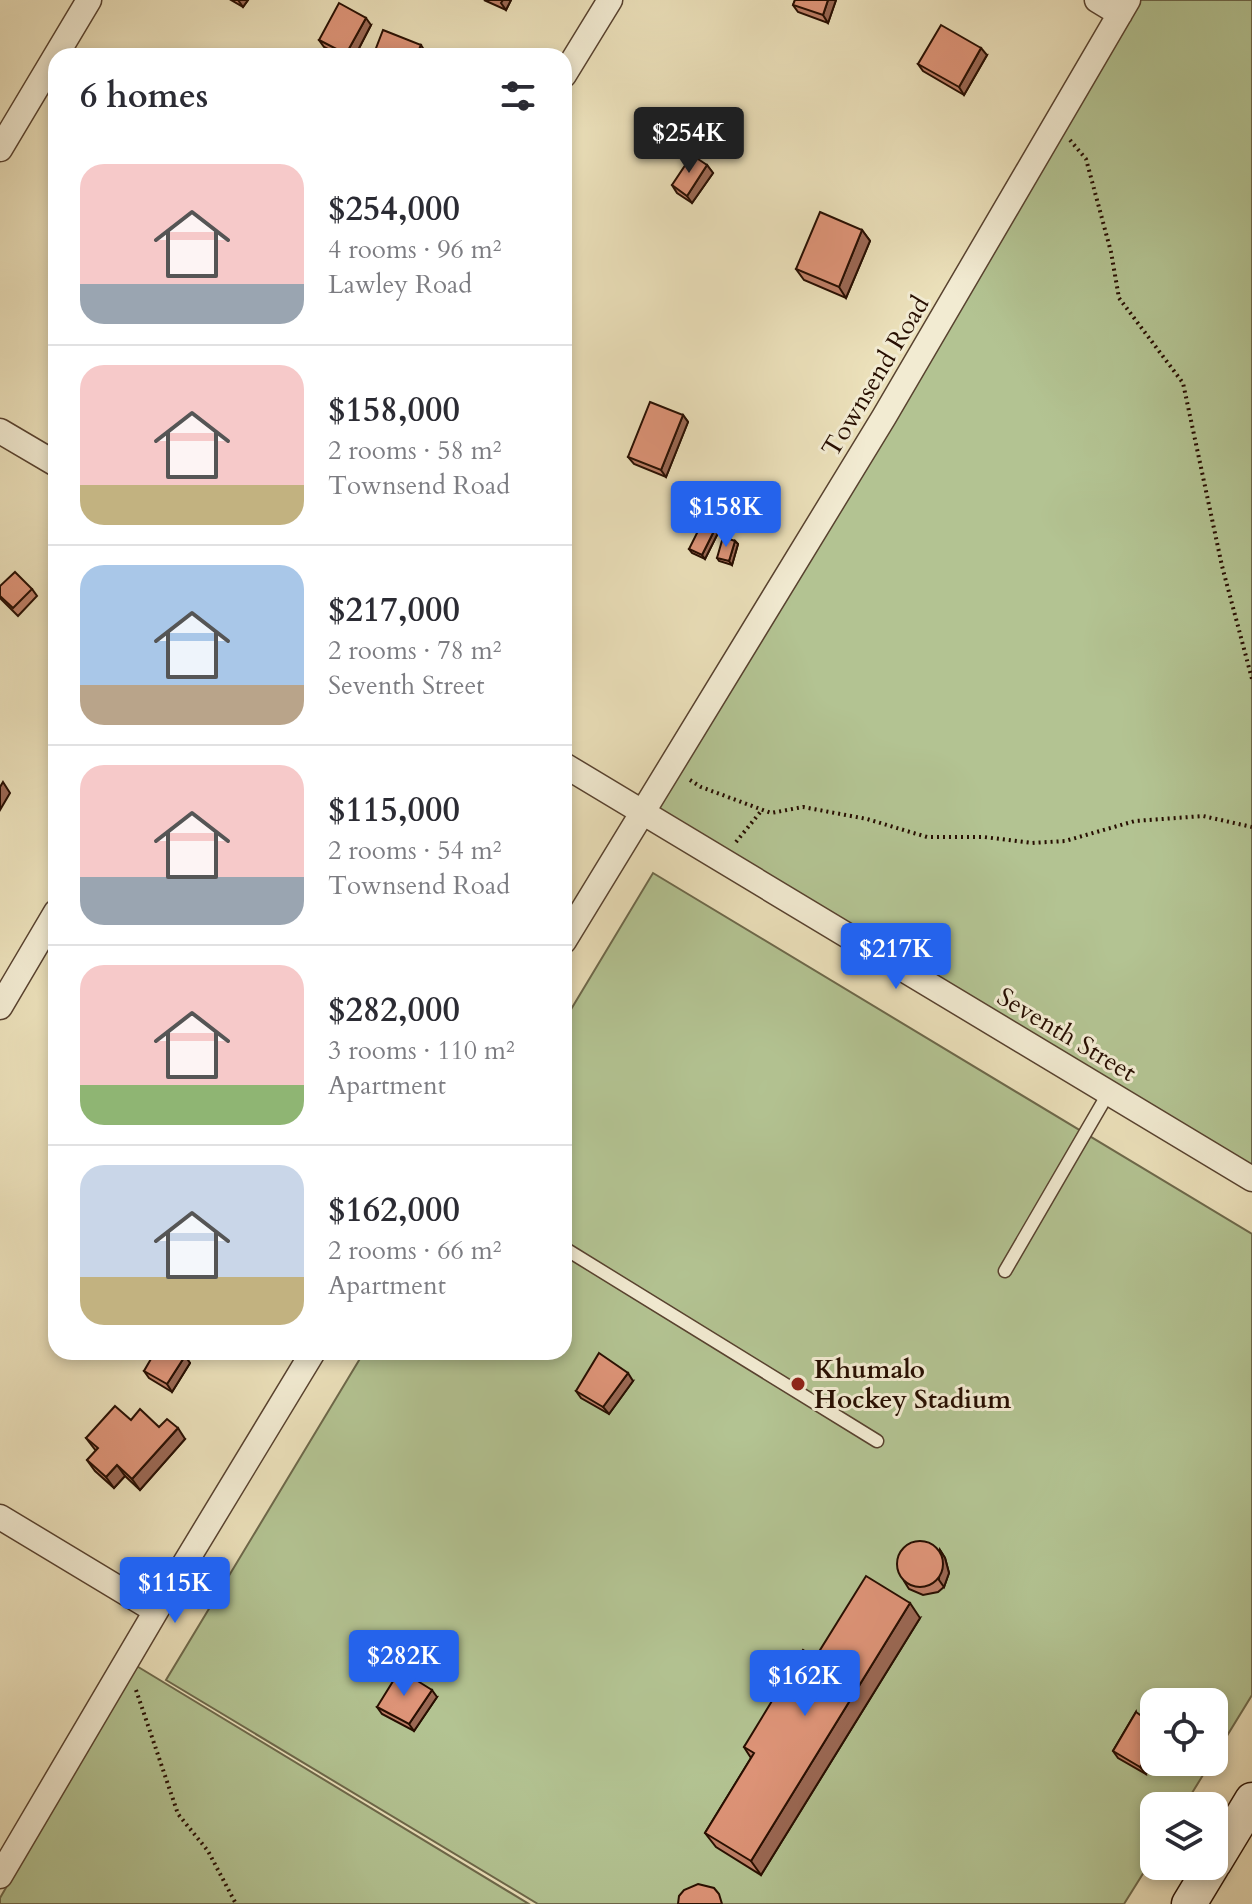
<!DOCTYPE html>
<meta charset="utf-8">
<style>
body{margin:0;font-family:Cardo,serif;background:#f2f2f3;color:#2b2b33;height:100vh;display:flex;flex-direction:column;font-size:30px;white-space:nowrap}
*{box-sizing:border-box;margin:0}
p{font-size:26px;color:#7c7c81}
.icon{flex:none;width:44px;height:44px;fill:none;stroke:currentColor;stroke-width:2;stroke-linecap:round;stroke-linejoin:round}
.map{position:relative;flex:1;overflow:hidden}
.panel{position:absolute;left:48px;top:48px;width:524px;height:1312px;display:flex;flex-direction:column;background:#fff;border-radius:24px;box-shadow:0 4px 12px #0003}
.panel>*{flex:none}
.tools{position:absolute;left:1140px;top:1688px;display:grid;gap:16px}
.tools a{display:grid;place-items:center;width:88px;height:88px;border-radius:16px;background:#fff;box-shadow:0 4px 12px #0003;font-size:40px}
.price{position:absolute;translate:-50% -68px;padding:0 18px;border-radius:8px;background:#2563eb;color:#fff;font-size:26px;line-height:52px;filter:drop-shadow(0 2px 4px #0008)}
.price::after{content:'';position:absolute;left:50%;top:48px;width:24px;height:18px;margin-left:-12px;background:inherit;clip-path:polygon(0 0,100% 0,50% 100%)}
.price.current{background:#222;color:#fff}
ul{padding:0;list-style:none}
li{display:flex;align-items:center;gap:24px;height:200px;padding:0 32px}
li+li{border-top:2px solid #e1e1e2}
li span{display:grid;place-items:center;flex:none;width:224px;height:160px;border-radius:24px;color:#555}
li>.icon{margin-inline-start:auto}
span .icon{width:96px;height:96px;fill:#fffc;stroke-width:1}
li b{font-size:34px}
h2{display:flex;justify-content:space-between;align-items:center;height:96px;padding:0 32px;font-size:34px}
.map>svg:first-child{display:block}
</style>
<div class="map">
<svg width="1252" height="1904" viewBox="0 0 1252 1904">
<rect width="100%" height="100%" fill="#ebe0ba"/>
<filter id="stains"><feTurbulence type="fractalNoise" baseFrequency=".0025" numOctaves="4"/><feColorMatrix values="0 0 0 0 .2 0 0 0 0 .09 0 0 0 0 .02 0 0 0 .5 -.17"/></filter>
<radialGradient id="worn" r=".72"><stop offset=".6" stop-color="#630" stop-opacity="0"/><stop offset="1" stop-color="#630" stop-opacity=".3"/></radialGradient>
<path fill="#b3c392" stroke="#6d684a" stroke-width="2" d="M1136,0H1252V1181L643,811Z
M653,873L1252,1234V1695L1214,1757V1702H1154V1762H1211L1184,1806H1154V1856L1124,1904H538L166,1680L364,1352H564V1021Z
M135,1665L529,1904H0V1898Z"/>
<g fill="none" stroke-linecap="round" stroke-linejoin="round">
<g stroke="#58422f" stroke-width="15">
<path id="service" d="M564,1248L877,1441
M1005,1271L1109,1092"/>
</g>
<g stroke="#58422f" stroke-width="27">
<path id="minor" d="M1097,0L1120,14
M564,75L610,0
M0,149L89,0
M0,431L56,464
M564,765L1252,1179
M564,941L884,417L1128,0
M0,1007L56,912
M0,1517L156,1611
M0,1876L156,1611L313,1352"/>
</g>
<g stroke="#270e01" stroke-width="37">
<path id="secondary" d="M1214,1863L1252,1800
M1189,1904L1212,1866"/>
</g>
<path stroke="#270e01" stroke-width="4" stroke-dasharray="2 4" stroke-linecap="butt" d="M1070,140L1086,159L1111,252L1119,298L1183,383L1222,566L1252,679
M690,780L701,787L771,813L803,807L867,819L927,837H984L1032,843L1065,841L1135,821L1203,816L1252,827
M736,842L762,810
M136,1690L178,1814L208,1851L236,1904"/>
<use href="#service" stroke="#f2ebd2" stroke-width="12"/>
<use href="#minor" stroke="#f2ebd2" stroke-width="24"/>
<use href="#secondary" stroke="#f2ebd2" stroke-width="34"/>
</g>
<path fill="#bf7f67" stroke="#270e01" stroke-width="2" d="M231,0H248L243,7Z
M484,0H511L506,10Z
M795,0H836L828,23L798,12L793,5Z
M371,25L355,56H341L324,47L319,40Z
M987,55L964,95L923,71L918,64Z
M707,165L713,173L692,203L677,193L672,185Z
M862,230L870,241L846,298L804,280L796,269Z
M683,415L688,422L666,477L634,464L628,457Z
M718,533L705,559L692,553L689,549Z
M735,541L738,544L732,565L719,561L717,558Z
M0,586L32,589L37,596L18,616L0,598Z
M185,1356L190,1363L172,1392L149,1378L144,1371Z
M633,1381L609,1414L581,1398L576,1391Z
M131,1420L159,1427L185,1439L140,1490L125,1476L114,1488L95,1471L87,1460L96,1451L86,1438Z
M940,1550L945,1558L949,1573L944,1587L938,1592L923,1595L909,1589L904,1581Z
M920,1618L761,1875L716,1847L705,1833L751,1758L744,1747L815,1658Z
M437,1697L414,1731L382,1714L377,1707Z
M1136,1712L1146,1774L1118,1758L1113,1751Z"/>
<path fill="#9b6854" stroke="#270e01" stroke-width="2" d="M238,0H248L243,7Z
M503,0H511L506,10L501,3Z
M828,0H836L828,23L823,15Z
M366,18L371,25L355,56H348L346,54Z
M421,45L426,53L424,56H416Z
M981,48L987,55L964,95L959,87Z
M707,165L713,173L692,203L687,196Z
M862,230L870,241L846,298L839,287Z
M683,415L688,422L666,477L661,470Z
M715,529L718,533L705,559L702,555Z
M735,541L738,544L732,565L729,561Z
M3,782L10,793L0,810V787Z
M185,1356L190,1363L172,1392L167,1384Z
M628,1373L633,1381L609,1414L603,1407Z
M178,1428L185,1439L140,1490L132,1479Z
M117,1465L125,1476L114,1488L106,1477Z
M940,1550L945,1558L949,1573L944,1587L939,1580Z
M910,1603L920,1618L761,1875L751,1861Z
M432,1690L437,1697L414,1731L409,1724Z
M1154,1748L1155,1762L1146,1774L1140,1767Z"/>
<path fill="#de9478" stroke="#270e01" stroke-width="2" d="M795,0H828L823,15L793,5Z
M339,3L366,18L346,54L319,40Z
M941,25L981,48L959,87L918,64Z
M383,30L421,45L416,56H373Z
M692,155L707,165L687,196L672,185Z
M820,212L862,230L839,287L796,269Z
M650,402L683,415L661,470L628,457Z
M702,523L715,529L702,555L689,549Z
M723,537L735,541L729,561L717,558Z
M15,572L32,589L13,608L0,596V586Z
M155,1352H178L185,1356L167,1384L144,1371Z
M599,1353L628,1373L603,1407L576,1391Z
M115,1406L131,1420L140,1409L159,1427L167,1419L178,1428L132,1479L117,1465L106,1477L87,1460L98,1448L86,1438Z
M897 1564a23 23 0 1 1 46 0a23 23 0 1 1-46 0Z
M866,1576L910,1603L751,1861L705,1833L754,1753L744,1747L803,1650L815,1658Z
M400,1670L432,1690L409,1724L377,1707Z
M1136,1712L1154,1725V1748L1140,1767L1113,1751Z
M698,1884L714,1888L719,1894L722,1904H678L679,1896L684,1890Z"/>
<circle fill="#8f2418" stroke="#f2ebd2" stroke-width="3" cx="798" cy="1384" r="8"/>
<g text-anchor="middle" stroke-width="6" stroke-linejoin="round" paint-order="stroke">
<g font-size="26" fill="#270e01" stroke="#f2ebd2">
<text transform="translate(875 376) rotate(-59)" y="9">Townsend Road</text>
<text transform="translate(1067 1034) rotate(31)" y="9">Seventh Street</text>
</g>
<g font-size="26" font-weight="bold" fill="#270e01" stroke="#f2ebd2" text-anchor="start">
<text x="814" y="1378">Khumalo<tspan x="814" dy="30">Hockey Stadium</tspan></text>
</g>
</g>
<rect width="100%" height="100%" filter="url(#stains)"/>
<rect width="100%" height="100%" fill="url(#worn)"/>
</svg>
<div class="tools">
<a><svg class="icon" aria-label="locate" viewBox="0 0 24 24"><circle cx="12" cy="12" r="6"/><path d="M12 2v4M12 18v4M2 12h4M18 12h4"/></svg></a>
<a><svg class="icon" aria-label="layers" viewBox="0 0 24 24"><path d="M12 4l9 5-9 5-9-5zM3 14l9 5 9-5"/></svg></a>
</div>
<b class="price current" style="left:689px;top:175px">$254K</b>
<b class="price" style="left:726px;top:549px">$158K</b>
<b class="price" style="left:896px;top:991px">$217K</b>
<b class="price" style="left:175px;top:1625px">$115K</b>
<b class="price" style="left:404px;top:1698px">$282K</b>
<b class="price" style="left:805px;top:1718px">$162K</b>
<section class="panel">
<h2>6 homes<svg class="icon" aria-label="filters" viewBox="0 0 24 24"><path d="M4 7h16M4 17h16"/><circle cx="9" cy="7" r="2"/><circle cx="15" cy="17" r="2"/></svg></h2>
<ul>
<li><span style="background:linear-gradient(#f6c9c9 75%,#9aa5b1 0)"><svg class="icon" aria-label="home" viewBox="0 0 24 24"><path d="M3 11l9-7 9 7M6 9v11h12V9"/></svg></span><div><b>$254,000</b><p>4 rooms · 96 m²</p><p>Lawley Road</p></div></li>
<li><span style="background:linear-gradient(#f6c9c9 75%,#c2b280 0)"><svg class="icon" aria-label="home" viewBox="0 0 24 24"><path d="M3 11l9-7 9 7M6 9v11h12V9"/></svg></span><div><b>$158,000</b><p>2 rooms · 58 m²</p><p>Townsend Road</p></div></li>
<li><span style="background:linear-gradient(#a9c7e8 75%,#b9a48a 0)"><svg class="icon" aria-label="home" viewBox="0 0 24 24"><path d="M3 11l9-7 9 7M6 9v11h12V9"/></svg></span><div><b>$217,000</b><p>2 rooms · 78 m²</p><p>Seventh Street</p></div></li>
<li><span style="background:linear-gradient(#f6c9c9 70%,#9aa5b1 0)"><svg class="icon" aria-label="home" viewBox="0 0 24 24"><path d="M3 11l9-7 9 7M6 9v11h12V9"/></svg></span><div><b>$115,000</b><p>2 rooms · 54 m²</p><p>Townsend Road</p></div></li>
<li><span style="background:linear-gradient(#f6c9c9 75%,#8fb573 0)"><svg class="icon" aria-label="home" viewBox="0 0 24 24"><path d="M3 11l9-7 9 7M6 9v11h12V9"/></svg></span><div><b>$282,000</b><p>3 rooms · 110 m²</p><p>Apartment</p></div></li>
<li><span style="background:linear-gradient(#c9d6e8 70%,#c2b280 0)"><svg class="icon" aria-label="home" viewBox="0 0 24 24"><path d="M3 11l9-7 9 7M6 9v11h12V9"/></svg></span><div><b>$162,000</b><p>2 rooms · 66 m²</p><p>Apartment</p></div></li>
</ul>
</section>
</div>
